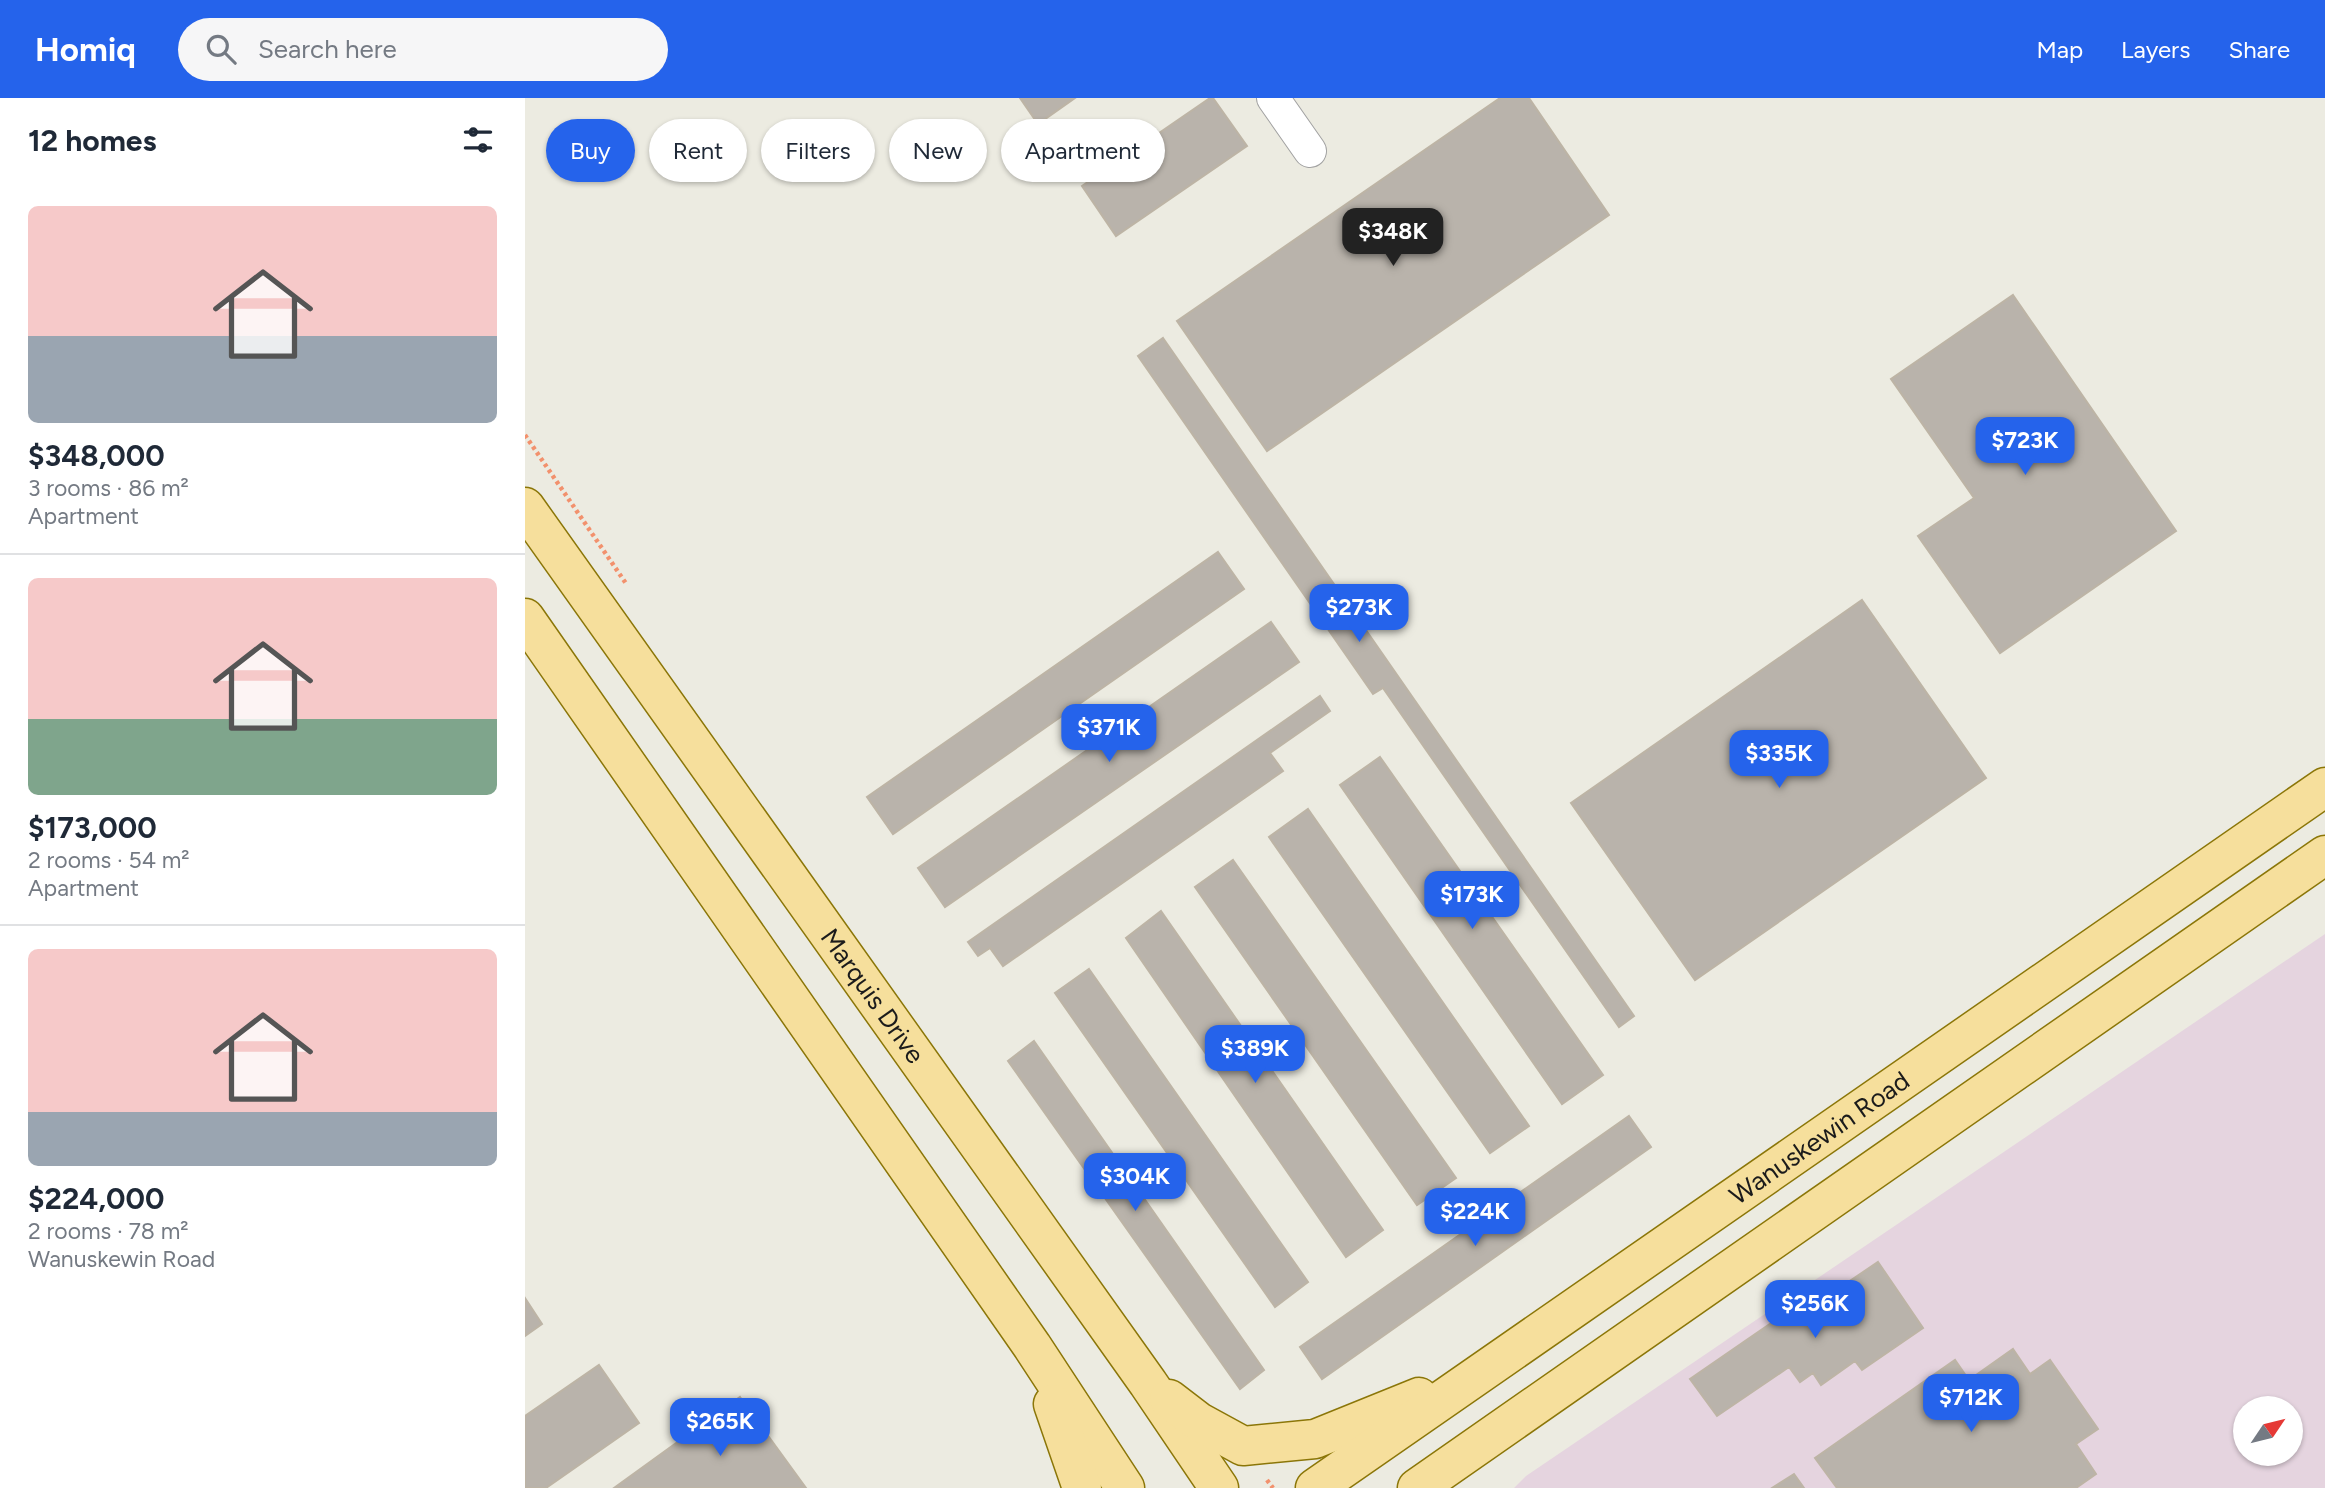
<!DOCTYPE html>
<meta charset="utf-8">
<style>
body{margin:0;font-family:Figtree,sans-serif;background:#f6f6f7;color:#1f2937;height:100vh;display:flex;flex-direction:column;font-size:26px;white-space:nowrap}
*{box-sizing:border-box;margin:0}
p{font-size:23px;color:#747a83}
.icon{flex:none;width:38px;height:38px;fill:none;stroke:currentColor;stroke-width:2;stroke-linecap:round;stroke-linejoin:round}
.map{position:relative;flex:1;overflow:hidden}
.details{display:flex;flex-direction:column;background:#fff;width:525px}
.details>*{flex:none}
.banner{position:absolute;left:21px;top:21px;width:665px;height:63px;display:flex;gap:14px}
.needle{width:46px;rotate:55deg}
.buttons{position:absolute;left:1708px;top:1298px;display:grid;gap:14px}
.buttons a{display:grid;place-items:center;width:70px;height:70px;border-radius:50%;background:#fff;box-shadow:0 2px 5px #0004;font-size:35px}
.price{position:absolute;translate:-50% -60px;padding:0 16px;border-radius:14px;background:#2563eb;color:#fff;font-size:23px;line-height:46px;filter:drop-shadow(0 2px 4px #0008)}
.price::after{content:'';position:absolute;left:50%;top:42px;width:21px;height:16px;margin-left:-10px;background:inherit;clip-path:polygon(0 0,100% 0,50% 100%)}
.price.active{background:#222;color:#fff}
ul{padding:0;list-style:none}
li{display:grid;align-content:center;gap:14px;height:371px;padding:0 28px}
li+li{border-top:2px solid #e0e1e3}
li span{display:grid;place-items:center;height:217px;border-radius:10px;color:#555}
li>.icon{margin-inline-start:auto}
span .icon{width:126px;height:126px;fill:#fffc;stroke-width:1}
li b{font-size:30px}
h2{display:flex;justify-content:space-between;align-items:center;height:84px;padding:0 28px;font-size:30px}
.tag{padding:0 24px;border-radius:32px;background:#fff;box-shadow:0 2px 5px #0004;font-size:24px;line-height:63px}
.tag.active{background:#2563eb;color:#fff}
header{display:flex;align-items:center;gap:42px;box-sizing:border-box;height:98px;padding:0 35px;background:#2563eb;color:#fff}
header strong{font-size:33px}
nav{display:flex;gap:38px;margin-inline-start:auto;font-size:24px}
.search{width:490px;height:63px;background:#f6f6f7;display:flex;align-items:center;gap:18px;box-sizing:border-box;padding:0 24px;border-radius:38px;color:#747a83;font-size:26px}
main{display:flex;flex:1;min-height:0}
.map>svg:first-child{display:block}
</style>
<header>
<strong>Homiq</strong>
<div class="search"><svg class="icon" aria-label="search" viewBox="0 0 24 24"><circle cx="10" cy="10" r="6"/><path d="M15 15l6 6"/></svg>Search here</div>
<nav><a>Map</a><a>Layers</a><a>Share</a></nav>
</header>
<main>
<section class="details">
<h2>12 homes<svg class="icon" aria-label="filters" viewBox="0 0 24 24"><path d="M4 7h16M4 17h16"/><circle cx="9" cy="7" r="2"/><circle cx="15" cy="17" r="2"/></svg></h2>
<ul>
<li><span style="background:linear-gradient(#f6c9c9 60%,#9aa5b1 0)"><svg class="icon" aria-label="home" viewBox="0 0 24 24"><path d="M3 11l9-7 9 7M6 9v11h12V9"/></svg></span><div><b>$348,000</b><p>3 rooms · 86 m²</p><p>Apartment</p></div></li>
<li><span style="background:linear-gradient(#f6c9c9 65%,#7fa58c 0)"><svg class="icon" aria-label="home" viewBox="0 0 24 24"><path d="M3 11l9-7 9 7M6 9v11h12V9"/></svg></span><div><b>$173,000</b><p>2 rooms · 54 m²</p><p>Apartment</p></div></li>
<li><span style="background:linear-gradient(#f6c9c9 75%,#9aa5b1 0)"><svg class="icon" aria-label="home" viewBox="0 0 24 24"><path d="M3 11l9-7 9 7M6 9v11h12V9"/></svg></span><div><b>$224,000</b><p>2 rooms · 78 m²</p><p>Wanuskewin Road</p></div></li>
</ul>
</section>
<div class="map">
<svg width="1800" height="1390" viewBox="0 0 1800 1390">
<rect width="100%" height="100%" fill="#ecebe1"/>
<path fill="#e5d4df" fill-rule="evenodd" d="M1800,836V1390H989L1001,1378ZM1720,1311H1766V1356H1720Z"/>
<path fill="#b9b3ab" stroke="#bdb4a5" stroke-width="2" d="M495,0H550L513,26Z
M685,0H688L722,48L591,138L557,88Z
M975,0H1004L1084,117L742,353L652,223Z
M1488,197L1651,433L1475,555L1393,438L1449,400L1366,281Z
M638,240L1109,918L1094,929L858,590L848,596L613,258Z
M693,454L719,491L368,736L342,699Z
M1337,502L1461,680L1170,882L1046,705Z
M746,524L774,564L420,809L393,770Z
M795,598L805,613L745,655L758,673L478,868L465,850L453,858L443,844Z
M855,659L1078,977L1037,1006L815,687Z
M783,711L1004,1028L965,1055L744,739Z
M708,762L931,1080L892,1107L670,789Z
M636,813L858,1132L821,1159L601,840Z
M564,871L783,1184L750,1209L530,895Z
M509,943L739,1272L715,1291L483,963Z
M1104,1018L1126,1049L797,1281L775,1249Z
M1353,1164L1398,1230L1337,1272L1330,1263L1296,1287L1288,1275L1275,1284L1264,1269L1192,1318L1165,1281L1287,1197L1292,1205Z
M0,1200L17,1226L0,1238Z
M1488,1251L1505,1276L1525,1262L1573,1331L1551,1346L1571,1376L1551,1390H1312L1290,1360L1430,1262L1444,1282Z
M74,1267L114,1325L21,1390H0V1318Z
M215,1299L281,1390H89Z
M1269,1376L1279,1390H1247Z"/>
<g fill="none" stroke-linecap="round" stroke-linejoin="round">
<g stroke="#a2a2a2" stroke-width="34">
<path id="minor" d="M748,0L785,53"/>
</g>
<g stroke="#8b7608" stroke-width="41">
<g id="major">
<path id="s1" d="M0,409L623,1285L694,1390"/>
<path d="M0,520L507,1248L600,1390"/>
<path d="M644,1301L674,1324L718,1348L790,1341L894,1299"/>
<path d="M528,1306L557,1390"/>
<path id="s2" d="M790,1390L1800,689"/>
<path d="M892,1390L1800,757"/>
</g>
</g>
<path stroke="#f2916d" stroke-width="4.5" stroke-dasharray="3.5 3.5" stroke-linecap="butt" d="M0,337L102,487
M742,1382L748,1390"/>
<use href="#minor" stroke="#fff" stroke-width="32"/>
<use href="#major" stroke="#f6df9c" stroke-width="38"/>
</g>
<g text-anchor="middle" stroke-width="6" stroke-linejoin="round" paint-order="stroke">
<g font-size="26" fill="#1b1b1b" stroke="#fff">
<text dy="9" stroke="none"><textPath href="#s1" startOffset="600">Marquis Drive</textPath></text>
<text dy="9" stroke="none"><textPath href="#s2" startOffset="614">Wanuskewin Road</textPath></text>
</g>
</g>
</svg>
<div class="buttons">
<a><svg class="needle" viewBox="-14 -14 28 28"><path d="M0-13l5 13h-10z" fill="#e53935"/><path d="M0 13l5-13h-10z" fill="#747a83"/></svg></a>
</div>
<b class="price active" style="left:868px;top:170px">$348K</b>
<b class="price" style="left:1500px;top:379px">$723K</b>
<b class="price" style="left:834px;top:546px">$273K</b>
<b class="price" style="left:584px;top:666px">$371K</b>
<b class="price" style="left:1254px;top:692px">$335K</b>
<b class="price" style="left:947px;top:833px">$173K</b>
<b class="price" style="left:730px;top:987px">$389K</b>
<b class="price" style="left:610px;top:1115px">$304K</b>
<b class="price" style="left:950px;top:1150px">$224K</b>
<b class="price" style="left:1290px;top:1242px">$256K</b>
<b class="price" style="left:1446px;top:1336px">$712K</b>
<b class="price" style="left:195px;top:1360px">$265K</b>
<div class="banner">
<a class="tag active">Buy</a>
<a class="tag">Rent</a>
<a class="tag">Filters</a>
<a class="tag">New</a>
<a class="tag">Apartment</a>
</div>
</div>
</main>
